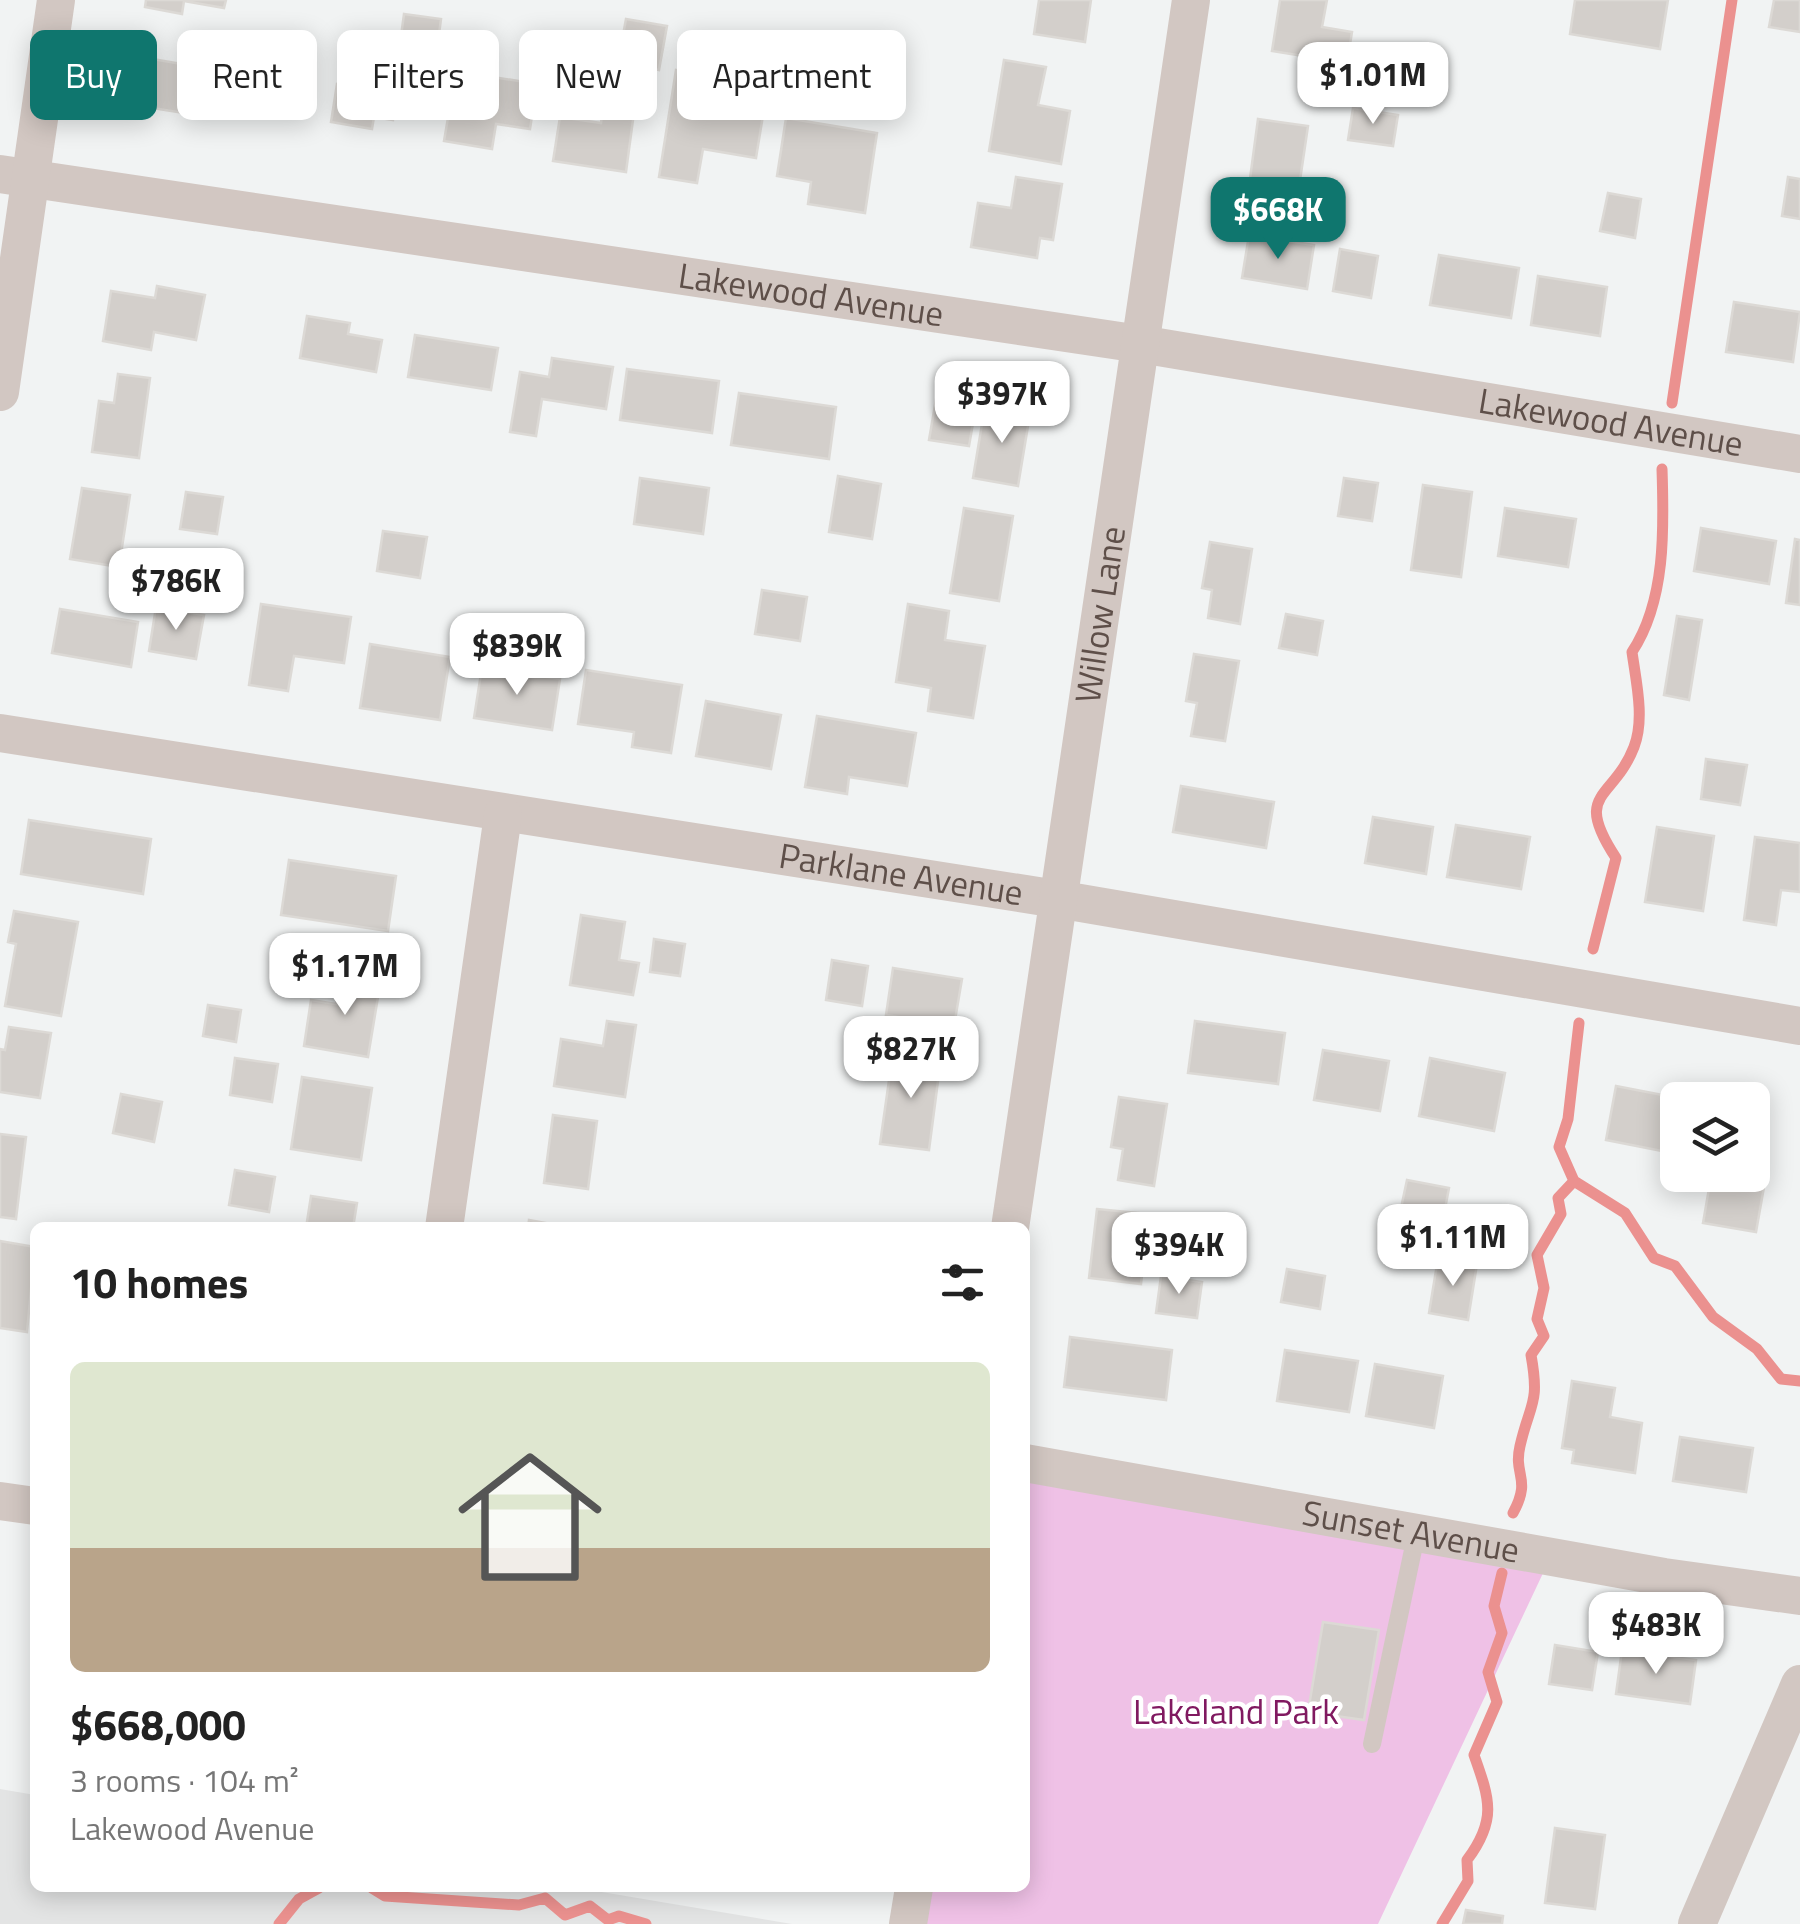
<!DOCTYPE html>
<meta charset="utf-8">
<style>
body{margin:0;font-family:"Titillium Web",sans-serif;background:#f2f2f2;color:#222;height:100vh;display:flex;flex-direction:column;font-size:38px;white-space:nowrap}
*{box-sizing:border-box;margin:0}
p{font-size:32px;color:#767676}
.icon{flex:none;width:55px;height:55px;fill:none;stroke:currentColor;stroke-width:2;stroke-linecap:round;stroke-linejoin:round}
.map{position:relative;flex:1;overflow:hidden}
.panel{position:absolute;left:30px;top:1222px;width:1000px;height:670px;display:flex;flex-direction:column;background:#fff;border-radius:15px;box-shadow:0 5px 25px #0003}
.panel>*{flex:none}
.top-card{position:absolute;left:30px;top:30px;width:1000px;height:90px;display:flex;gap:20px}
.tools{position:absolute;left:1660px;top:1082px;display:grid;gap:20px}
.tools a{display:grid;place-items:center;width:110px;height:110px;border-radius:15px;background:#fff;box-shadow:0 5px 25px #0003;font-size:50px}
.price{position:absolute;translate:-50% -85px;padding:0 22px;border-radius:20px;background:#fff;color:#222;font-size:32px;line-height:65px;filter:drop-shadow(0 2px 5px #0008)}
.price::after{content:'';position:absolute;left:50%;top:60px;width:30px;height:22px;margin-left:-15px;background:inherit;clip-path:polygon(0 0,100% 0,50% 100%)}
.price.selected{background:#0f766e;color:#fff}
ul{padding:0;list-style:none}
li{display:grid;align-content:center;gap:20px;height:530px;padding:0 40px}
li+li{border-top:2px solid #e0e0e0}
li span{display:grid;place-items:center;height:310px;border-radius:15px;color:#555}
li>.icon{margin-inline-start:auto}
span .icon{width:180px;height:180px;fill:#fffc;stroke-width:1}
li b{font-size:42px}
h2{display:flex;justify-content:space-between;align-items:center;height:120px;padding:0 40px;font-size:42px}
.tag{padding:0 35px;border-radius:15px;background:#fff;box-shadow:0 5px 25px #0003;font-size:35px;line-height:90px}
.tag.selected{background:#0f766e;color:#fff}
.map>svg:first-child{display:block}
</style>
<div class="map">
<svg width="1800" height="1924" viewBox="0 0 1800 1924">
<rect width="100%" height="100%" fill="#f1f3f3"/>
<path fill="#e3e4e4" d="M0,1789L35,1795V1888H578L792,1924H0Z"/>
<path fill="#efc1e6" d="M1025,1463L1552,1554L1378,1924H908L914,1888H1025Z"/>
<g fill="none" stroke-linecap="round" stroke-linejoin="round">
<path stroke="#eb918f" stroke-width="11" d="M1672,403L1732,0
M1593,949L1616,858C1572,791 1613,801 1634,747C1645,719 1636,681 1632,652C1666,601 1664,528 1662,469
M1579,1023L1568,1119L1559,1147L1574,1181L1625,1213L1654,1258L1675,1266L1713,1317L1757,1349L1781,1379L1800,1381
M1513,1513C1532,1478 1513,1476 1520,1446C1530,1402 1540,1405 1531,1355L1544,1336L1537,1319L1544,1288L1537,1255L1561,1214L1558,1198L1574,1181
M372,1888L385,1896L519,1905L545,1898L565,1915L590,1906L608,1920L619,1916L646,1924
M279,1924L299,1899L319,1888
M1442,1924L1468,1881L1467,1860C1497,1820 1490,1800 1474,1755L1497,1702L1488,1672L1502,1633L1494,1606L1502,1573"/>
</g>
<path fill="#d3cfcb" stroke="#dcd9d5" stroke-width="2.5" d="M146,0H226L224,8L184,1L182,14L145,7Z
M1039,0H1091L1085,42L1034,34Z
M1280,0H1327L1322,27L1352,32L1347,63L1272,51Z
M1575,0H1668L1660,49L1570,34Z
M1774,0H1800V32L1769,27Z
M404,14L441,19L436,57L399,51Z
M626,19L667,26L659,70L618,62Z
M235,52L281,61L273,106L227,98Z
M135,56L211,69L203,116L127,104Z
M1387,56L1436,64L1430,102L1381,95Z
M1004,60L1046,67L1038,105L1070,111L1061,164L989,151Z
M676,70L768,85L756,158L703,149L697,183L659,177Z
M456,71L537,84L530,129L496,124L492,149L444,141Z
M337,84L397,94L393,120L374,117L372,129L331,122Z
M604,100L635,105L626,172L553,161L560,117L601,123Z
M1353,108L1398,115L1393,146L1348,140Z
M786,118L877,133L865,213L808,204L811,182L777,176Z
M1258,119L1308,126L1298,194L1249,186Z
M1016,177L1062,184L1053,240L1040,238L1037,258L971,247L978,203L1011,208Z
M1788,177L1800,179V219L1782,216Z
M1608,193L1641,199L1635,238L1600,231Z
M1249,235L1314,245L1307,289L1242,278Z
M1340,249L1378,256L1371,298L1333,291Z
M1439,255L1519,268L1511,318L1430,305Z
M1538,276L1607,287L1600,336L1531,325Z
M157,286L205,295L196,340L154,332L151,350L103,341L111,291L155,298Z
M1734,302L1800,312L1793,362L1726,352Z
M307,316L350,323L348,334L382,340L376,372L300,358Z
M415,335L498,348L491,390L408,377Z
M552,358L613,367L606,409L542,399L536,436L510,432L520,372L549,377Z
M627,369L719,381L712,433L620,420Z
M118,374L150,378L139,458L92,452L99,401L114,403Z
M739,393L836,407L829,459L731,445Z
M936,399L976,406L969,446L929,440Z
M985,406L1030,414L1018,486L973,478Z
M838,476L881,484L872,539L829,532Z
M640,478L709,488L703,534L634,524Z
M1344,478L1378,483L1372,521L1338,516Z
M1423,485L1472,492L1461,577L1411,570Z
M82,488L130,495L119,567L70,559Z
M186,492L223,497L217,534L180,529Z
M964,508L1013,516L999,601L950,593Z
M1505,508L1576,519L1568,567L1498,556Z
M1701,528L1776,541L1769,584L1694,571Z
M383,531L427,537L420,578L377,571Z
M1795,539L1800,540V605L1786,603Z
M1210,542L1252,549L1240,624L1208,618L1212,590L1202,588Z
M762,590L807,597L800,641L755,634Z
M261,604L351,617L344,663L294,656L288,691L249,685Z
M908,604L949,611L945,640L985,646L973,718L928,711L931,688L896,682Z
M156,607L204,615L196,659L149,651Z
M60,609L138,622L131,667L52,653Z
M1286,614L1323,621L1317,655L1279,648Z
M1677,616L1702,620L1689,700L1664,695Z
M370,644L450,657L440,720L360,708Z
M1194,654L1239,661L1225,741L1191,736L1197,703L1186,701Z
M482,667L560,679L552,730L474,718Z
M586,670L682,685L671,753L632,747L634,732L578,724Z
M706,701L781,715L771,769L696,756Z
M817,716L916,733L907,786L849,777L847,794L805,787Z
M1706,759L1747,765L1740,805L1701,799Z
M1181,786L1274,802L1266,848L1173,832Z
M1373,817L1433,827L1426,874L1365,863Z
M29,820L151,839L143,894L21,874Z
M1456,825L1530,837L1521,889L1447,877Z
M1657,827L1714,836L1703,911L1645,902Z
M1755,837L1800,843V892L1781,890L1776,925L1744,920Z
M289,860L396,876L388,931L281,915Z
M14,911L78,922L61,1016L5,1006L16,944L8,942Z
M581,915L625,922L619,960L639,963L633,995L570,985Z
M654,939L685,944L680,976L650,972Z
M832,960L868,966L862,1006L826,1000Z
M893,968L962,979L954,1026L886,1015Z
M341,973L381,979L368,1057L304,1046L311,1000L336,1004Z
M208,1005L241,1010L236,1042L203,1036Z
M607,1021L636,1025L625,1097L554,1086L561,1039L603,1046Z
M1195,1021L1285,1033L1278,1084L1188,1073Z
M9,1027L51,1033L40,1098L0,1092V1049L5,1050Z
M1323,1050L1389,1061L1380,1111L1314,1100Z
M893,1052L941,1058L929,1150L880,1144Z
M235,1058L278,1064L272,1102L230,1095Z
M1430,1058L1505,1073L1494,1131L1419,1116Z
M302,1077L372,1088L361,1160L291,1149Z
M1616,1086L1683,1099L1678,1100L1672,1153L1606,1140Z
M121,1094L162,1102L154,1142L113,1133Z
M1119,1097L1167,1104L1154,1186L1118,1180L1123,1149L1111,1147Z
M553,1115L597,1121L588,1189L544,1183Z
M0,1134L26,1137L16,1219L0,1217Z
M235,1170L275,1177L269,1212L229,1205Z
M1711,1177L1764,1187L1756,1232L1703,1223Z
M1407,1180L1449,1188L1441,1230L1398,1222Z
M311,1196L357,1203L353,1228H306Z
M1097,1209L1149,1214L1141,1284L1089,1278Z
M529,1220L573,1228H528Z
M0,1241L35,1247L27,1332L0,1328Z
M1438,1258L1477,1264L1468,1320L1429,1313Z
M1287,1269L1325,1276L1320,1309L1281,1302Z
M1161,1276L1202,1282L1197,1318L1156,1313Z
M1070,1337L1172,1350L1166,1400L1064,1387Z
M1285,1350L1358,1361L1349,1412L1277,1401Z
M1375,1364L1443,1376L1434,1428L1366,1416Z
M1572,1381L1615,1388L1610,1417L1642,1423L1635,1473L1572,1463L1574,1450L1562,1448Z
M1680,1437L1753,1448L1746,1492L1673,1481Z
M1323,1622L1379,1630L1364,1720L1308,1712Z
M1555,1645L1598,1652L1592,1690L1549,1684Z
M1622,1650L1696,1660L1690,1704L1616,1694Z
M1555,1828L1605,1835L1595,1909L1545,1903Z
M1466,1910L1503,1916L1502,1924H1463Z"/>
<g fill="none" stroke-linecap="round" stroke-linejoin="round">
<path stroke="#d2c7c2" stroke-width="18" d="M1372,1744L1417,1531"/>
<g stroke="#d2c7c2" stroke-width="38">
<path id="s1" d="M0,174L1140,344L1800,454"/>
<path d="M0,392L56,0"/>
<path id="s2" d="M0,733L1057,899L1800,1026"/>
<path d="M444,1228L503,815"/>
<path id="s3" d="M1010,1228L1191,0"/>
<path id="s4" d="M1025,1463L1664,1577L1800,1596"/>
<path d="M0,1501L35,1506"/>
<path d="M908,1924L914,1888"/>
<path d="M1697,1924L1800,1684"/>
</g>
</g>
<g text-anchor="middle" stroke-width="9" stroke-linejoin="round" paint-order="stroke">
<g font-size="35" fill="#5e4f49" stroke="#fff">
<text dy="12" stroke="none"><textPath href="#s1" startOffset="820">Lakewood Avenue</textPath></text>
<text dy="12" stroke="none"><textPath href="#s1" startOffset="1630">Lakewood Avenue</textPath></text>
<text dy="12" stroke="none"><textPath href="#s3" startOffset="620">Willow Lane</textPath></text>
<text dy="12" stroke="none"><textPath href="#s2" startOffset="912">Parklane Avenue</textPath></text>
<text dy="12" stroke="none"><textPath href="#s4" startOffset="392">Sunset Avenue</textPath></text>
</g>
<g font-size="35" fill="#801960" stroke="#fff">
<text x="1236" y="1724">Lakeland Park</text>
</g>
</g>
</svg>
<div class="tools">
<a><svg class="icon" aria-label="layers" viewBox="0 0 24 24"><path d="M12 4l9 5-9 5-9-5zM3 14l9 5 9-5"/></svg></a>
</div>
<b class="price" style="left:1373px;top:127px">$1.01M</b>
<b class="price selected" style="left:1278px;top:262px">$668K</b>
<b class="price" style="left:1002px;top:446px">$397K</b>
<b class="price" style="left:176px;top:633px">$786K</b>
<b class="price" style="left:517px;top:698px">$839K</b>
<b class="price" style="left:345px;top:1018px">$1.17M</b>
<b class="price" style="left:911px;top:1101px">$827K</b>
<b class="price" style="left:1453px;top:1289px">$1.11M</b>
<b class="price" style="left:1179px;top:1297px">$394K</b>
<b class="price" style="left:1656px;top:1677px">$483K</b>
<div class="top-card">
<a class="tag selected">Buy</a>
<a class="tag">Rent</a>
<a class="tag">Filters</a>
<a class="tag">New</a>
<a class="tag">Apartment</a>
</div>
<section class="panel">
<h2>10 homes<svg class="icon" aria-label="filters" viewBox="0 0 24 24"><path d="M4 7h16M4 17h16"/><circle cx="9" cy="7" r="2"/><circle cx="15" cy="17" r="2"/></svg></h2>
<ul>
<li><span style="background:linear-gradient(#dfe7d0 60%,#b9a48a 0)"><svg class="icon" aria-label="home" viewBox="0 0 24 24"><path d="M3 11l9-7 9 7M6 9v11h12V9"/></svg></span><div><b>$668,000</b><p>3 rooms · 104 m²</p><p>Lakewood Avenue</p></div></li>
</ul>
</section>
</div>
